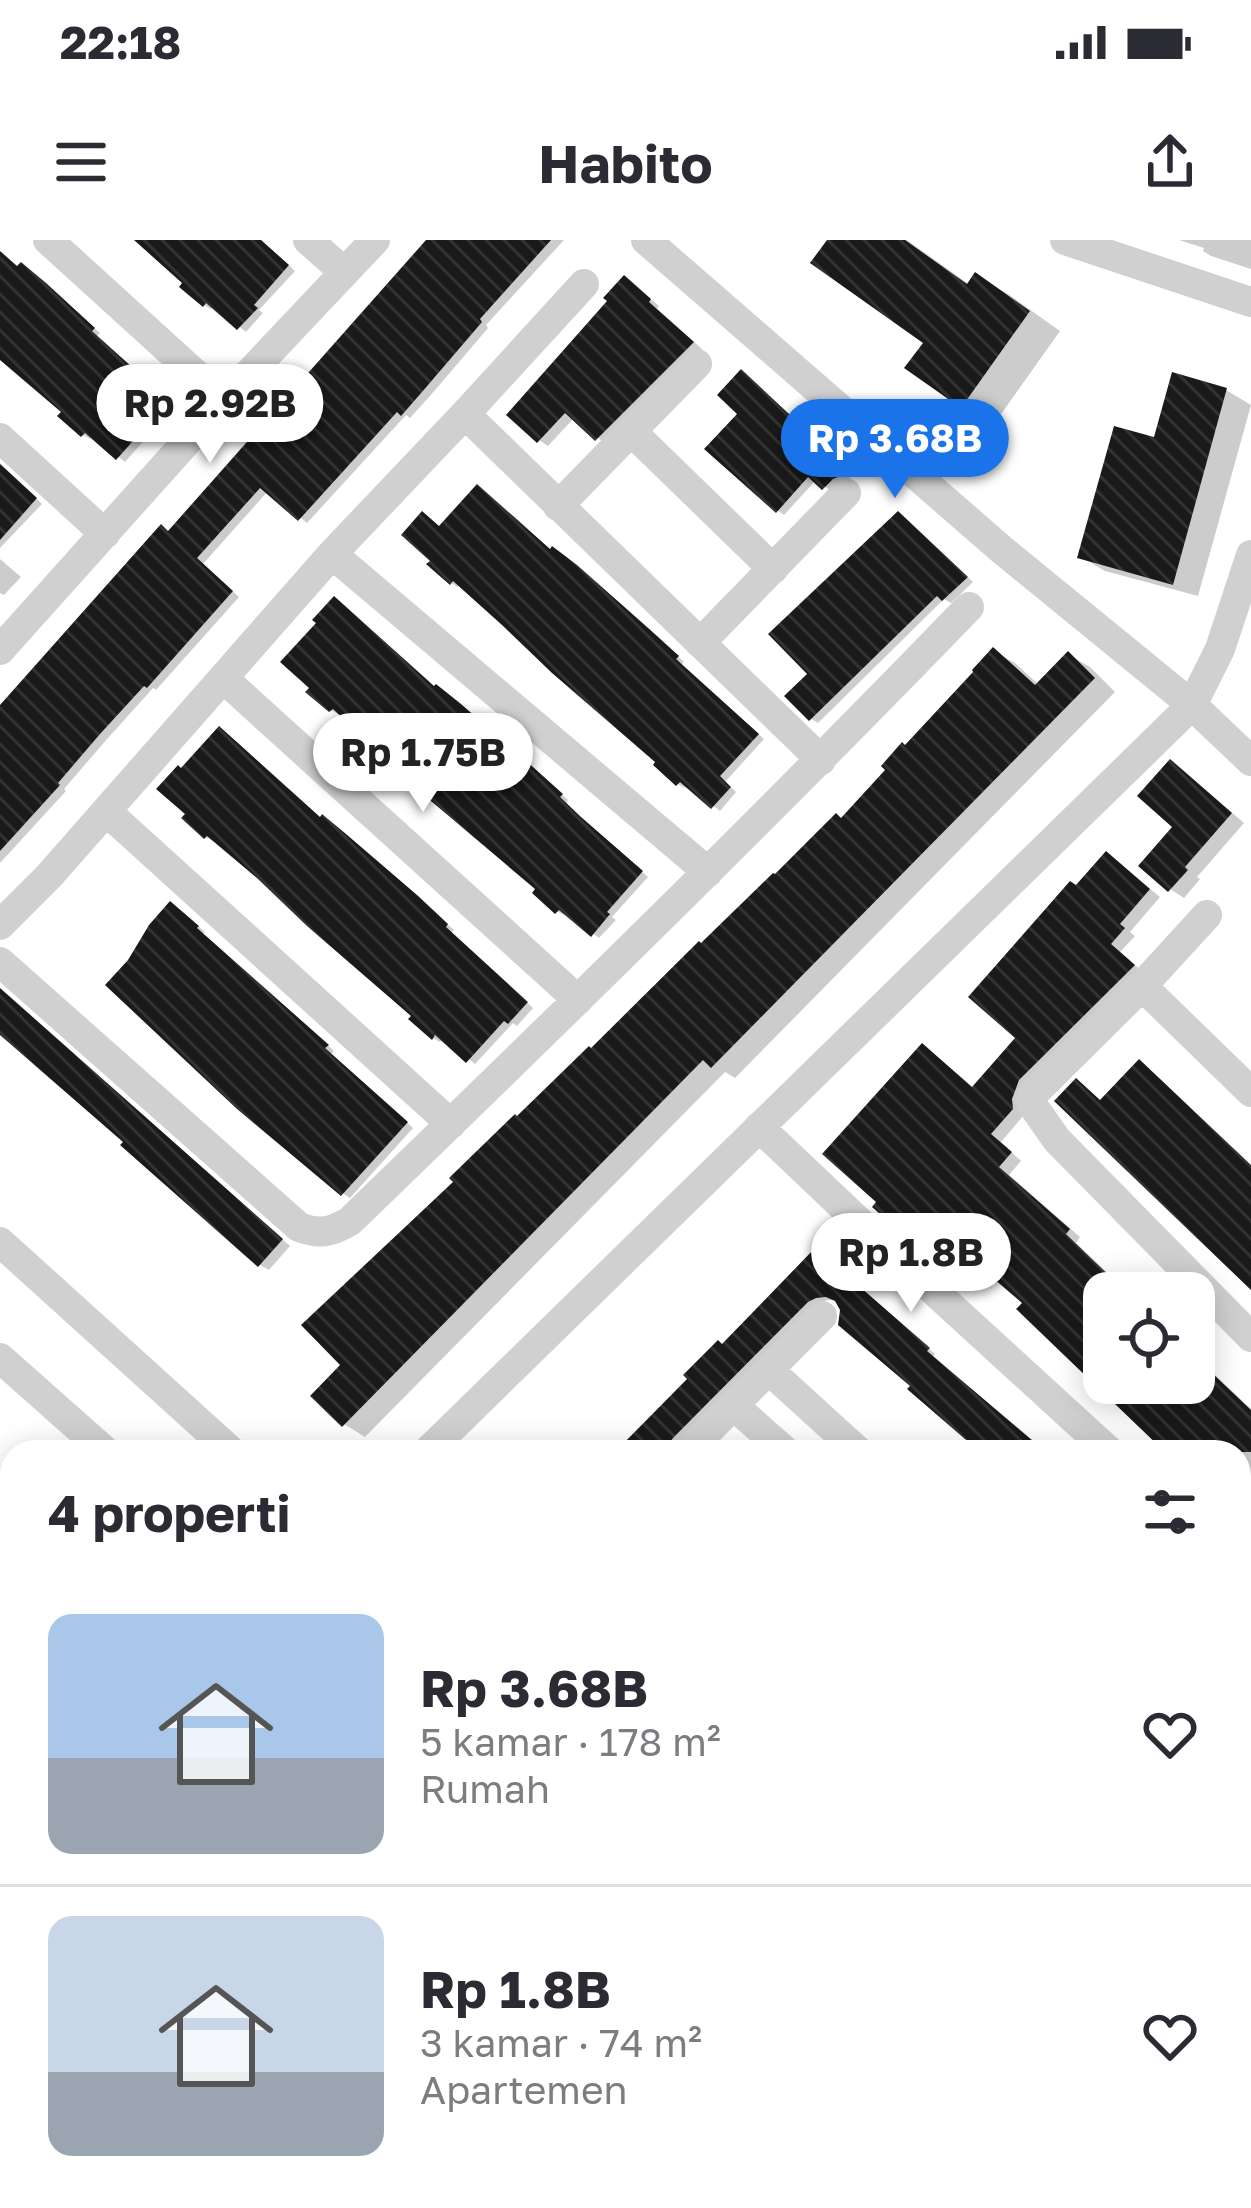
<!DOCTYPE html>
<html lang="id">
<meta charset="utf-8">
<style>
body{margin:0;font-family:"Golos Text",sans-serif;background:#f2f2f3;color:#2b2b33;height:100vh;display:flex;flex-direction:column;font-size:45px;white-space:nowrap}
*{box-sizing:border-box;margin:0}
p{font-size:39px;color:#7c7c81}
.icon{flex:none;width:66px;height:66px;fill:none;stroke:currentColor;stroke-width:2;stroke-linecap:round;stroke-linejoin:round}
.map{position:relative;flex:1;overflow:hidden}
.drawer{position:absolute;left:0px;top:1200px;width:1251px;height:768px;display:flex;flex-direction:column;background:#fff;border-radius:36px 36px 0 0;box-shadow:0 6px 30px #0003}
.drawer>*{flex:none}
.fabs{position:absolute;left:1083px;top:1032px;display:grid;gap:24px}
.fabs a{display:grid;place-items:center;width:132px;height:132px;border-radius:24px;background:#fff;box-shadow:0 6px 30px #0003;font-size:60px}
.price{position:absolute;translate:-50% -102px;padding:0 27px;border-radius:42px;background:#fff;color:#222;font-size:39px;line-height:78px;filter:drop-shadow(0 3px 6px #0008)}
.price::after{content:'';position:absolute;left:50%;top:72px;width:36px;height:27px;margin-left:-18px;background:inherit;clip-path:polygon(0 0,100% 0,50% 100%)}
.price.selected{background:#1a73e8;color:#fff}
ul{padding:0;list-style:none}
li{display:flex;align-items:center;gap:36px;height:300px;padding:0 48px}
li+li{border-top:3px solid #e1e1e2}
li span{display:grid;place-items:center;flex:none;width:336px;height:240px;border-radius:24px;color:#555}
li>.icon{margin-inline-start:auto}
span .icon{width:144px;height:144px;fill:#fffc;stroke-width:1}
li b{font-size:51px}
h2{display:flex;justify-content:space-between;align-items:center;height:144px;padding:0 48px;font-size:51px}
.status{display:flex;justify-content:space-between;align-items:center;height:84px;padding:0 60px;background:#fff;direction:ltr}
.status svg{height:33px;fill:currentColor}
header{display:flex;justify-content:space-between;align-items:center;height:156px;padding:0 48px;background:#fff;font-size:54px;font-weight:700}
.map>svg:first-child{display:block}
</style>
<div class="status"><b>22:18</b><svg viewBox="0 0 49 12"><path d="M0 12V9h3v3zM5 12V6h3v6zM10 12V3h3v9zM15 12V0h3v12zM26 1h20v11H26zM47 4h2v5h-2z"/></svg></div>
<header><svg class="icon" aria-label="menu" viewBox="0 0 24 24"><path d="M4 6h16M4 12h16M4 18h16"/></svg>Habito<svg class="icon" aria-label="share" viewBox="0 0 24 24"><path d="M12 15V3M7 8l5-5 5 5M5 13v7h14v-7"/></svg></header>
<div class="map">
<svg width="1251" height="1968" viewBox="0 0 1251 1968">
<defs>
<pattern id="building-back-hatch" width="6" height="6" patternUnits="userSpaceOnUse" patternTransform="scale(3)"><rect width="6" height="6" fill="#1a1a1a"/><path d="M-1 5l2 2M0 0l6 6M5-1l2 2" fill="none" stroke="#333"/></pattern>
</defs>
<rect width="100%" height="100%" fill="#fff"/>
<path fill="#0003" d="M137,0H261L295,31L259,70L263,73L246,92L214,66L211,69L204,65L187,43Z
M431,0H564L486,85L488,88L430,156L410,178L406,175L307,283L268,251L203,324L239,357L156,450L153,448L108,498L64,549L66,551L0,623V467L170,293Z
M830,0H907L970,45L976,36L1008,54L1060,91L994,184L962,165L927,102Z
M1179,0H1251V29L1211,16L1203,11L1204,8Z
M0,12L19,29L53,51L100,93L97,96L180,170L163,189L157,186L125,222L92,196L90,199L82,194L65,172L0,118Z
M625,38L659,66L657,69L702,109L606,204L574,178L548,206L539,200Z
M749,137L853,235L831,251L816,240L784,275L777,270L742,173Z
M1226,150L1251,165L1198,356L1105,331L1081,317Z
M0,223L42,264L0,308Z
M906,279L973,342L951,363L944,359L818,483L811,479V434Z
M441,289L552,311L655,394L684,422L681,425L764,499L725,542L736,552L720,571L687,544L685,548L678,544L629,494L460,344L458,347L451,343Z
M0,319L21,337L4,355L0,353Z
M993,411L1015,423L1039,445L1069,415L1090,427L1115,452L735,838L725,832L365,1197L344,1184L843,580Z
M436,449L522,517L568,560L566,563L588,585L648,637L612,677L616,680L599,698L567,672L564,675L557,671L540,649L340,472L338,474L331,470L310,452Z
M1170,523L1184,531L1244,583L1197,637L1200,639L1184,658L1170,649L1176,586Z
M185,578L322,580L424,663L454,690L451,693L533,768L517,786L513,783L475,824L443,798L440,802L433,798L412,779L416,775L215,599L213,601L206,597Z
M1107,614L1160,657L1130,692L1135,696L1120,712L1144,733L1001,902L1021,921L1009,935L1080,997L1076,1003L1129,1053H1104V1143H1194V1115L1251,1169V1288L1239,1276V1212H1171L1021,1068L1026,1063L963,1008L947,1025L936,1018L922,806L975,849L1019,798L1077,648Z
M179,669L205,692L203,694L334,811L331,814L413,888L350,958L342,953Z
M0,750L290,1006L269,1030L260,1025L127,902L0,791Z
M853,1003L877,1026L857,1046L935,1114L933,1117L1044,1212H985L835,1060H827L816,1066L675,1212H618L818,1010L828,1017Z
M0,1317L12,1327V1370L0,1360Z
M1239,1395L1251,1404V1522L1239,1512Z
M0,1453L12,1465V1555L0,1568Z
M1239,1679L1251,1689V1808L1239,1798Z
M0,1693L12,1704V1846L0,1835Z
M1239,1905L1251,1915V1966L1239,1956Z
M0,1929L12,1940V1956H29L41,1968H0Z
M164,1956H286L305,1968H164L158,1963Z
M406,1956H522L510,1968H418Z
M669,1956H695L685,1967Z"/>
<path fill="url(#building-back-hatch)" d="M134,0H261L289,25L254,65L258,68L237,90L206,63L203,67L179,47L182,43Z
M426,0H551L480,79L482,82L422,152L401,176L397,172L298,281L260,248L197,318L233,351L147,448L144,446L100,494L58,543L60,545L0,611V465L161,284L168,291Z
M827,0H905L967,44L975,32L1030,71L961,168L904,128L923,103L810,23Z
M0,11L17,26L21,22L46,43L95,88L92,91L174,165L154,188L149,183L116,220L85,193L81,197L57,176L61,172L0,120Z
M624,35L651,59L649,62L694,102L595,201L565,173L537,203L506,175L607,61L603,58Z
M741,129L849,230L845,234L833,239L822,250L808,237L776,273L704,209L737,174L717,155Z
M1172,132L1227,148L1173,345L1077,318L1114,186L1154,197Z
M0,224L37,258L0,300Z
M477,244L550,309L552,306L577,325L647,387L679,416L676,419L759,494L720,536L731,547L711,569L680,542L676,546L653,525L655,522L552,433L502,385L453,341L450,345L426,324L430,321L401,295L422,271L439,286Z
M898,271L968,337L942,361L937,356L809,481L784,456L807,434L768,394Z
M334,356L434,446L436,444L461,464L514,510L563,554L560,557L581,577L643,631L607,672L610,674L591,697L559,670L555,674L532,653L535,649L431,561L333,469L329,472L305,452L309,448L280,422L316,383L312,380Z
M993,407L1035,445L1068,411L1095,438L711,828L703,820L342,1187L310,1156L340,1125L301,1085L453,942L449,938L515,874L517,876L589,806L591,808L699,701L701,703L773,633L775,634L836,573L841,578L885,530L881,526L902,502L905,505L973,432L972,430Z
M219,486L320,577L322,574L346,594L417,655L448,684L446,687L528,762L508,784L504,781L466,823L435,795L432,800L408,779L411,776L307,686L257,638L207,596L204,599L181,578L185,574L156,549L178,525L181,528Z
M1170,519L1232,573L1185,627L1188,630L1168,652L1138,626L1172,587L1137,556Z
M1106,611L1150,649L1120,684L1125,688L1111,704L1135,725L1019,840L1012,859L1013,869L991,894L1012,912L999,927L1070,989L1066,994L1127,1053H1104V1143H1194V1116L1251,1170V1212H1165L1016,1069L1022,1063L951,1002L934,1021L872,967L876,962L822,914L922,803L972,847L1015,798L968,757L1070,641L1076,645Z
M170,661L199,686L197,688L329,805L325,808L408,882L341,956L237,869L105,745L128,720L149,685Z
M0,748L283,999L258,1027L120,905L123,902L0,795Z
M1139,819L1251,925V1050L1054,861L1076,838L1100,860Z
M845,995L872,1020L852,1040L930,1108L927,1111L1046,1212H980L907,1149L910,1146L838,1085L840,1070L835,1061L826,1057L816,1058L808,1062L673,1198L663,1212H615L687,1139L683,1135L718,1100L722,1104L817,1006L826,1015Z"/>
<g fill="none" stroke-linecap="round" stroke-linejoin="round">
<path stroke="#d0d0d0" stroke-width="30" d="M48,0L224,160
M308,0L344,32
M1065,0L1251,62
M465,174L821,520
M631,191L773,329
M0,198L105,294
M558,266L697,124
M332,314L708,632
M1251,315L1220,409L1192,465L1251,521
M700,403L846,253
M0,410L224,160L375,0
M224,439L578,760
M106,571L451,884
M1207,675L1142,746L1033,854L1031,863L1057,900L1251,1097
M0,685L49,636L332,314L465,174L584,44
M0,722L299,987C320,995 332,992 350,981C559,779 767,576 969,367
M1142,746L1251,852
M759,887L875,997L1110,1212
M0,1002L232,1212
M0,1118L106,1212
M769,1130L859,1212
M733,1165L786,1212
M427,1212L1192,465L1001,309L646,0
M687,1212L822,1076
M1239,1331L1251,1342
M1239,1560L1251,1572
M0,1614L12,1601
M1239,1622L1251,1633
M0,1664L12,1675
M1239,1854L1251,1865
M0,1895L12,1905
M69,1956L82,1968
M328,1956L342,1968
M595,1956L608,1968
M942,1956L955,1968
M1060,1956L1074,1968
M126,1968L136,1956
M845,1968L856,1956"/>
</g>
</svg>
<div class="fabs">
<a><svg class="icon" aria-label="locate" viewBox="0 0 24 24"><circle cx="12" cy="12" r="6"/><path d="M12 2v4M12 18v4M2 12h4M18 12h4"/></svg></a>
</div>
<b class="price" style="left:210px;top:226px">Rp 2.92B</b>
<b class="price selected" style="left:895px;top:261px">Rp 3.68B</b>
<b class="price" style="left:423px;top:575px">Rp 1.75B</b>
<b class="price" style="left:911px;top:1075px">Rp 1.8B</b>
<section class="drawer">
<h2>4 properti<svg class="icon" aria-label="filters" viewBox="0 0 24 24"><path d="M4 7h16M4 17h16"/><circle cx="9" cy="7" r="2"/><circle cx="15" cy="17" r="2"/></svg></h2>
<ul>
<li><span style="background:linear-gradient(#a9c7e8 60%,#9aa5b1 0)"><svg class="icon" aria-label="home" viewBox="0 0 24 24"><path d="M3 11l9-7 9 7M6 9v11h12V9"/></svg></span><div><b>Rp 3.68B</b><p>5 kamar · 178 m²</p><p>Rumah</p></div><svg class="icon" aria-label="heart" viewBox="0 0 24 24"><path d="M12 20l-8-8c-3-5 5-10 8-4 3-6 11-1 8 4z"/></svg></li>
<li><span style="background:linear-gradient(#c9d6e8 65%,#9aa5b1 0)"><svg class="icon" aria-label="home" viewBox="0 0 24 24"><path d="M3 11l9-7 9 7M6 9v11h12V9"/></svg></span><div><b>Rp 1.8B</b><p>3 kamar · 74 m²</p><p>Apartemen</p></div><svg class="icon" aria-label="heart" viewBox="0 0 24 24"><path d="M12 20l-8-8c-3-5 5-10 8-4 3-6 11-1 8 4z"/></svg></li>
</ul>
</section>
</div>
